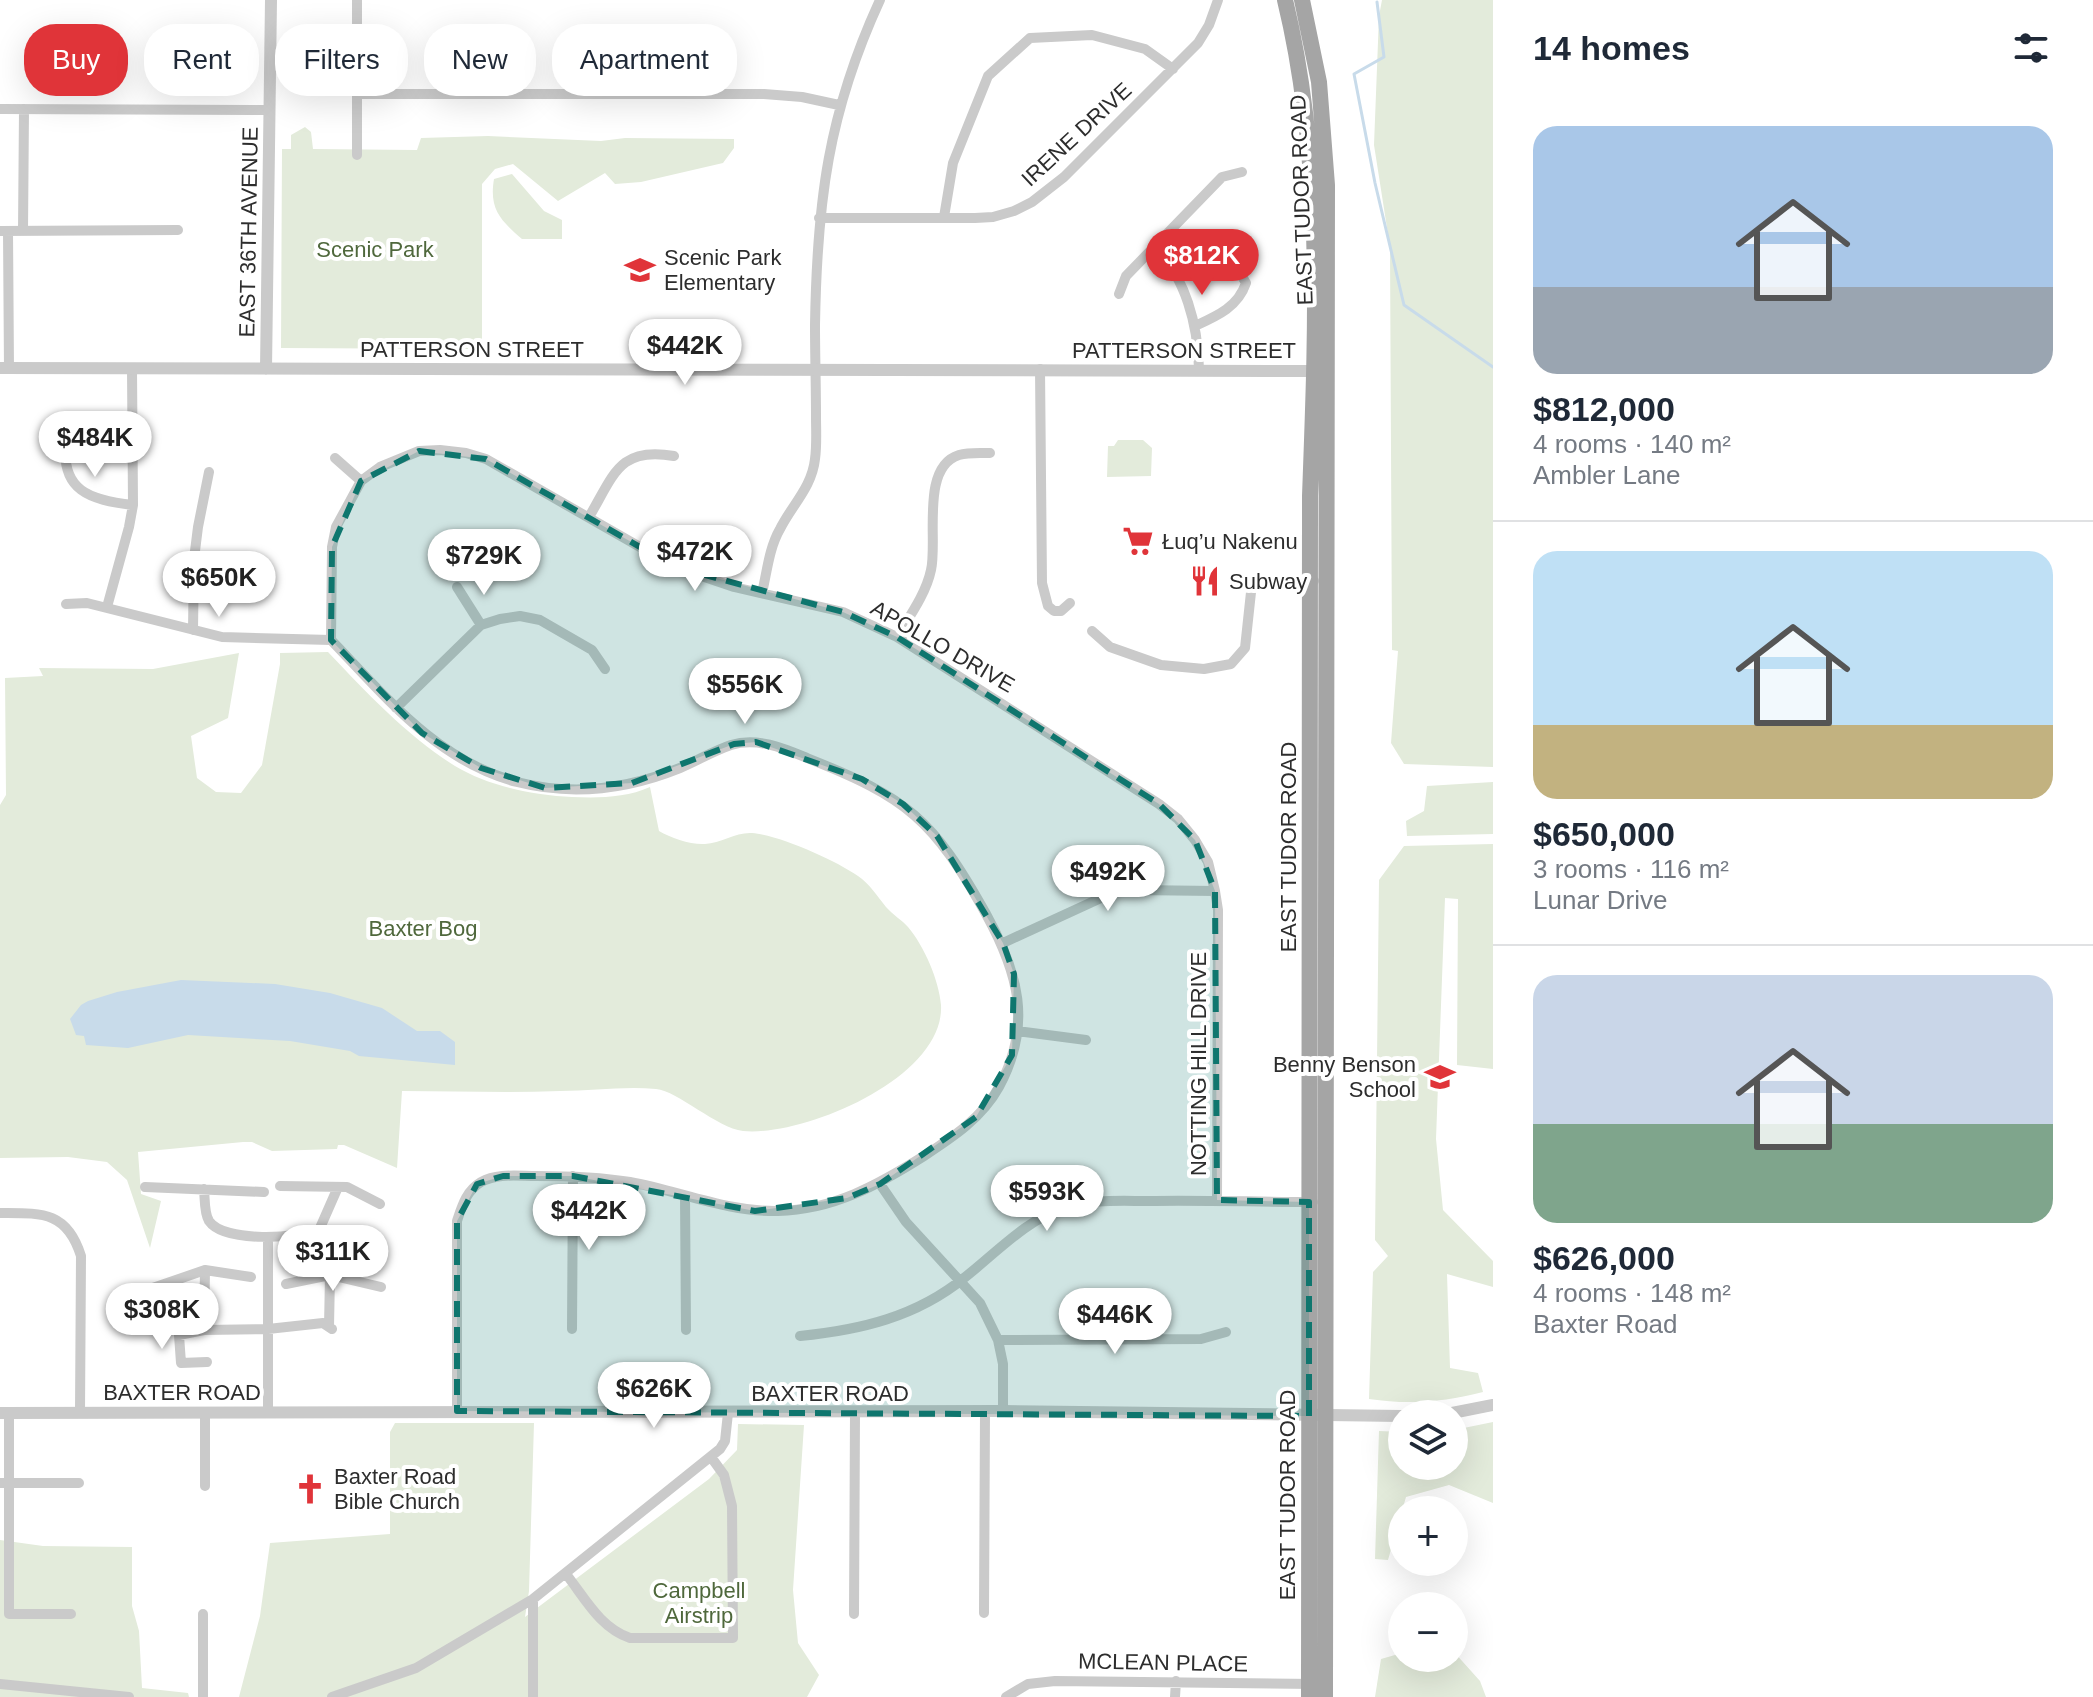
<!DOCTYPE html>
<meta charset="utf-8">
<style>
body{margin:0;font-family:Arial,sans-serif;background:#f6f6f7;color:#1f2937;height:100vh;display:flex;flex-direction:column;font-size:30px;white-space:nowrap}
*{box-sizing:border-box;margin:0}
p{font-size:26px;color:#747a83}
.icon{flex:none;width:44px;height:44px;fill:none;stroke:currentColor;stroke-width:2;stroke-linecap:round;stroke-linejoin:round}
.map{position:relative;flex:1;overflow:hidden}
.drawer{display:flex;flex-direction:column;background:#fff;width:600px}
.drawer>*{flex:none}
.banner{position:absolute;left:24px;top:24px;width:760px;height:72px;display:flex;gap:16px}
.tools{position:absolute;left:1388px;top:1400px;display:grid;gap:16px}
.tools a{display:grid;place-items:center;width:80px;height:80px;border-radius:50%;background:#fff;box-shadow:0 8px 32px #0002;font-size:40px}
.price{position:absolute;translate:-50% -68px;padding:0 18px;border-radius:28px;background:#fff;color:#222;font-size:26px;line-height:52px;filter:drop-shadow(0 2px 4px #0008)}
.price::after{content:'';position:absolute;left:50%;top:48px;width:24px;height:18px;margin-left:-12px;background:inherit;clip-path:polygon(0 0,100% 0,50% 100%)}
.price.active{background:#e03439;color:#fff}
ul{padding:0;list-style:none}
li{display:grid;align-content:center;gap:16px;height:424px;padding:0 40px}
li+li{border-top:2px solid #e0e1e3}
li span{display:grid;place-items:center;height:248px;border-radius:24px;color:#555}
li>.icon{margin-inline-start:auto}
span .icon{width:144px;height:144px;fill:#fffc;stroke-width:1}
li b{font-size:34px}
h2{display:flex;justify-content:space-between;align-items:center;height:96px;padding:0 40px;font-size:34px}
.chip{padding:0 28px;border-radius:32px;background:#fff;box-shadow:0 8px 32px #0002;font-size:28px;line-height:72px}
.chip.active{background:#e03439;color:#fff}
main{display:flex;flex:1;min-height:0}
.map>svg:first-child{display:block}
</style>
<main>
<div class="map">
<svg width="1493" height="1697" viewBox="0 0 1493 1697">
<rect width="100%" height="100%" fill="#fff"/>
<path fill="#e3ebdb" d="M1382,0H1493V767L1404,764L1391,743L1398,651L1392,650L1390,247L1374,145L1379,16Z
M305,127L311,132L313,149L417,150L421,138L488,136L601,141L625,138L734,139V148L723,163L641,182L615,184L605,173L558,201L513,164L495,169L482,184V344L480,346L469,347L468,349L281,348L282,149H291V135Z
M512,174L544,211L562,220V239H522C500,220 489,209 494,179Z
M1118,440H1143L1152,448L1151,476L1107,477L1108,446H1114Z
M328,652C367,693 407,736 455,766C488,786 533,795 572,797C598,798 626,798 650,787L659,831C671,838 691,845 705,844C721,843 736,832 752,833C779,835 835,860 858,876C869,883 878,897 886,907C893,915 902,920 908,927C924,946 939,980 941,1005C945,1078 803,1137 743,1131C717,1128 678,1091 656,1089C624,1086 592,1091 560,1091C507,1093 455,1091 402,1091L397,1168L344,1145H338L337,1149L272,1151L252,1142H243L138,1152L141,1194L161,1201L150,1248L127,1180L107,1162L68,1157L0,1158V805L6,795L5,678L43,676L39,668L153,669L239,653L228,718L191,736L197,778L216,792L241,793L262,765L280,664V653Z
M1493,782V834L1407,836L1406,821L1424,811L1427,786Z
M1493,844V1069L1457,1065L1458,899L1445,898L1436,1139L1443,1210L1493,1261V1287L1447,1274L1450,1368L1478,1373L1483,1392C1445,1402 1409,1405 1369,1399L1373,1272L1388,1256L1375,1240L1379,880L1404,846Z
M1493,1422V1503L1449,1485L1406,1497L1388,1560L1375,1559L1379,1431L1402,1432V1466H1454V1430Z
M395,1423H534L529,1591L525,1617L709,1479L737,1450L738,1424L804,1425L793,1590L798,1643L819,1675L807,1697H239L260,1616L270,1543L390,1534V1432Z
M0,1540L43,1546L132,1547V1606L139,1631L142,1688L188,1693L189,1697H0Z
M1454,1652L1480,1681L1486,1697H1375L1381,1659L1402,1653V1658H1454Z"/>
<path fill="#c8dbea" d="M181,980L275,984L330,993L382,1008L417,1031H440L455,1042V1065L359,1056L350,1051L290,1041L188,1035L128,1048L86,1045L84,1036L76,1035L70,1019L81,1005L88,1001L117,992Z"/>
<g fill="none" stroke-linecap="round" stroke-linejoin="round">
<path stroke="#c8dbea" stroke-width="3" d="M1377,2L1384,57L1354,74L1375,183L1404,305L1493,367"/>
<path stroke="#cacaca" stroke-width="10" d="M357,94H764L802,97L839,105
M0,109L269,110
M357,155V0
M944,217L953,163L988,76L1030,38L1092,35L1145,49L1173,69
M819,218H975L993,217L1014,211L1032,202L1064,177L1198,43L1209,25L1218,0
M0,231L178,230
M8,231L9,369
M23,231L24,109
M1153,246C1186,276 1198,326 1199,369
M1119,294L1126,276L1222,177L1242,172
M1195,326C1217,316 1238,307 1246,283L1237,268L1227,259
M1040,369L1042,583L1048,606L1054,611H1061L1070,603
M66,441C60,491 90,500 133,505
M335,458L361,481
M589,517C614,475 619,446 674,456
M457,587L481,625
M762,593C767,572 769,548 780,529C792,505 812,487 815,459C817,445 816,430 816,416C816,386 815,355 815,325C817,202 828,113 880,0
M66,604L87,603L222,637L331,640C386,697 437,761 517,782C572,796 628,789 680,768C697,761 713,751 731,745C757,737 783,748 807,758C908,798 933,819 986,914C1018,972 1033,1024 999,1087C982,1118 953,1137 924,1156C878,1185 833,1210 778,1211C726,1212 680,1191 630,1182C599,1177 567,1176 536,1176C518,1176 497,1173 481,1182C466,1191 462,1206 457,1221V1411
M107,607L129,527L133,505L132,369
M193,630L194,559L198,527L209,472
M1092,631L1110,647L1161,665L1204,669L1231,664L1245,648L1252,583L1314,581
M897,637C909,617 926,594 931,570C938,541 920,467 959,455C969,452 981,453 990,453
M331,640L332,547L336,527L361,481L380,467L419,451L440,450L466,453L486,459L675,567L734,587L843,612L897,637L1159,804L1178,819L1195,840L1208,862L1215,891L1218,910L1217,1200
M396,708L481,625L500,619L520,616L540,620L592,650L605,669
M1003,943L1114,892L1135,890L1215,891
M1017,1031L1086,1040
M880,1184L906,1222L980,1303L998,1340L1003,1364V1411
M280,1186L347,1187L380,1204
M145,1187L264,1192
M204,1189C205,1199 204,1213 209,1221C224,1243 299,1239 320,1228L338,1187
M685,1196L686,1330
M0,1213C42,1213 67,1211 81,1256L80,1413
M286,1284L330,1275L381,1287
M144,1291L205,1270L251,1277
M329,1327L330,1275
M572,1329L573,1176
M204,1330L205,1270
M800,1336C860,1330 916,1317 964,1278C995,1254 1026,1220 1063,1208C1090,1199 1120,1201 1148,1201C1203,1200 1258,1202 1313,1202
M998,1340L1201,1339L1226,1332
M207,1362L181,1363L179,1335L204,1330L268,1329L323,1323L332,1329
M205,1412V1486
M268,1412V1237
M9,1413V1614H71
M0,1483H79
M566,1574C585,1598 600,1628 630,1638H733L732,1506L724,1475L711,1457
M984,1613L985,1412
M854,1614L855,1413
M0,1684L129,1697
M203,1697V1614
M332,1697L416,1668L533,1599L720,1449L725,1441L728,1413
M533,1697V1599
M1006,1697L1028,1684L1055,1681L1315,1684
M1175,1697L1176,1681"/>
<path stroke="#cacaca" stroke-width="12" d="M0,368L1321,371
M266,369L271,0
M0,1413L1003,1411L1402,1416
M1447,1414L1493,1405"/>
<path stroke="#a5a5a5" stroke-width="16" d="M1285,0C1324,161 1316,331 1310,496L1309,1697
M1302,0L1319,82L1327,185L1325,1697"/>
</g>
<path fill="#0f766e" fill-opacity="0.2" stroke="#0f766e" stroke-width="6" stroke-dasharray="16 10" stroke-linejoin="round" d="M419,451L486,459L675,567L843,612L897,637L1159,804L1195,840L1215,891L1217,1200L1309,1202V1416L457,1411V1221L477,1184L503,1176H573L755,1211L847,1198L880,1184L976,1117L1012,1055L1014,974L1003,943L937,836L903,804L862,779L756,742L734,744L632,783L545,788L481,768L422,733L331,640L332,547L361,481Z"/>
<defs>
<g id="school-bare" transform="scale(2.4)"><path d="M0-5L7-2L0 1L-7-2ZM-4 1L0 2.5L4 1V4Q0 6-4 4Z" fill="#e03439" stroke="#fff" stroke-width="2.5" paint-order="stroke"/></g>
<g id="supermarket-bare" transform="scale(2.4)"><path d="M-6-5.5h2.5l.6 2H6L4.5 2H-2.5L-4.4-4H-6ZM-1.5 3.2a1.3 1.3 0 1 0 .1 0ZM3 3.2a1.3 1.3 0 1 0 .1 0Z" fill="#e03439" stroke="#fff" stroke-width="2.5" paint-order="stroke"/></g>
<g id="restaurant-bare" transform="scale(2.4)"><path d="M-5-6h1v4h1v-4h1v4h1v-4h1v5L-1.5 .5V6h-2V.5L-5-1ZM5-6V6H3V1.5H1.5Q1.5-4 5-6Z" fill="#e03439" stroke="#fff" stroke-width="2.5" paint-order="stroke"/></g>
<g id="church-bare" transform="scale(2.4)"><path d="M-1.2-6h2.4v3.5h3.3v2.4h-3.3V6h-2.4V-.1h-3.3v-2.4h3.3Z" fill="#e03439" stroke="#fff" stroke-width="2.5" paint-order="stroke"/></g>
</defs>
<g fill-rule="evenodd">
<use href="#school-bare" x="640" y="270"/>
<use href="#supermarket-bare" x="1138" y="541"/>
<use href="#restaurant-bare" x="1205" y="581"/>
<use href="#school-bare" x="1440" y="1077"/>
<use href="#church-bare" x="310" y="1489"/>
</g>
<g text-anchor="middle" stroke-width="8" stroke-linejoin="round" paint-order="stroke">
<g font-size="22" fill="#2d2d2d" stroke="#fff">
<text transform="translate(1076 134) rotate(-43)" y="8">IRENE DRIVE</text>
<text transform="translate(1301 200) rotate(-92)" y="8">EAST TUDOR ROAD</text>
<text transform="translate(248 232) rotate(-89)" y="8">EAST 36TH AVENUE</text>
<text x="472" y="357">PATTERSON STREET</text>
<text x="1184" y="358">PATTERSON STREET</text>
<text transform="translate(943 646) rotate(30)" y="8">APOLLO DRIVE</text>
<text transform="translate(1288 847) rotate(-90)" y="8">EAST TUDOR ROAD</text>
<text transform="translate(1198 1064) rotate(-90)" y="8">NOTTING HILL DRIVE</text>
<text x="182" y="1400">BAXTER ROAD</text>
<text x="830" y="1401">BAXTER ROAD</text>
<text transform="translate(1287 1495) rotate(-90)" y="8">EAST TUDOR ROAD</text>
<text transform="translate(1163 1662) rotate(1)" y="8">MCLEAN PLACE</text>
</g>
<g font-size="22" fill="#4f683c" stroke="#fff">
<text x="375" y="257">Scenic Park</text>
<text x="423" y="936">Baxter Bog</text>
<text x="699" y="1598">Campbell<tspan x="699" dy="25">Airstrip</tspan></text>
</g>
<g font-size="22" fill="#2d2d2d" stroke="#fff" text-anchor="start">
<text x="664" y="265">Scenic Park<tspan x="664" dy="25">Elementary</tspan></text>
<text x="1162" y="549">Łuq’u Nakenu</text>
<text x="1229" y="589">Subway</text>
<text x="1416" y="1072" text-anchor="end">Benny Benson<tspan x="1416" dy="25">School</tspan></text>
<text x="334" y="1484">Baxter Road<tspan x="334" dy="25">Bible Church</tspan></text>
</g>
</g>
</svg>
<div class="tools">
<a><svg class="icon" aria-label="layers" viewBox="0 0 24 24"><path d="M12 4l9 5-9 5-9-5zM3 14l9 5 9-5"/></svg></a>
<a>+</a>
<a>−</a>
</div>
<b class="price active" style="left:1202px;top:297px">$812K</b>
<b class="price" style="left:685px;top:387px">$442K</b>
<b class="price" style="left:95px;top:479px">$484K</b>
<b class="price" style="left:695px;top:593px">$472K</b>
<b class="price" style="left:484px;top:597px">$729K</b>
<b class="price" style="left:219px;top:619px">$650K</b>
<b class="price" style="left:745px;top:726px">$556K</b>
<b class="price" style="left:1108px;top:913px">$492K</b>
<b class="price" style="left:1047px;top:1233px">$593K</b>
<b class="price" style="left:589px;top:1252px">$442K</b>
<b class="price" style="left:333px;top:1293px">$311K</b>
<b class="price" style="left:162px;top:1351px">$308K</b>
<b class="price" style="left:1115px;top:1356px">$446K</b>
<b class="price" style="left:654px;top:1430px">$626K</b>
<div class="banner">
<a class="chip active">Buy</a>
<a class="chip">Rent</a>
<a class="chip">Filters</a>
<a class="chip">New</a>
<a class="chip">Apartment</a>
</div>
</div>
<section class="drawer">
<h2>14 homes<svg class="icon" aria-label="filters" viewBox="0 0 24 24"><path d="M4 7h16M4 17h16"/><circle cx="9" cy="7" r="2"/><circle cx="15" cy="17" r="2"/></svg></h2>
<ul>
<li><span style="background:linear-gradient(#a9c7e8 65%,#9aa5b1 0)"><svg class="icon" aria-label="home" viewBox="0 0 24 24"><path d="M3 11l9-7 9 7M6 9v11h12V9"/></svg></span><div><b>$812,000</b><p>4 rooms · 140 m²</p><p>Ambler Lane</p></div></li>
<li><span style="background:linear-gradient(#bfe0f5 70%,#c2b280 0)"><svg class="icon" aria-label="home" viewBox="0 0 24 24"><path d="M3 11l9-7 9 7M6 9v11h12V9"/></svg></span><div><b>$650,000</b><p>3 rooms · 116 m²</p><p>Lunar Drive</p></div></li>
<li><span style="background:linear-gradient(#c9d6e8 60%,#7fa58c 0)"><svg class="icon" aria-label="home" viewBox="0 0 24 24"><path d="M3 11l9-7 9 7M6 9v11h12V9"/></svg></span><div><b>$626,000</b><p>4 rooms · 148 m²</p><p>Baxter Road</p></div></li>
</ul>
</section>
</main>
